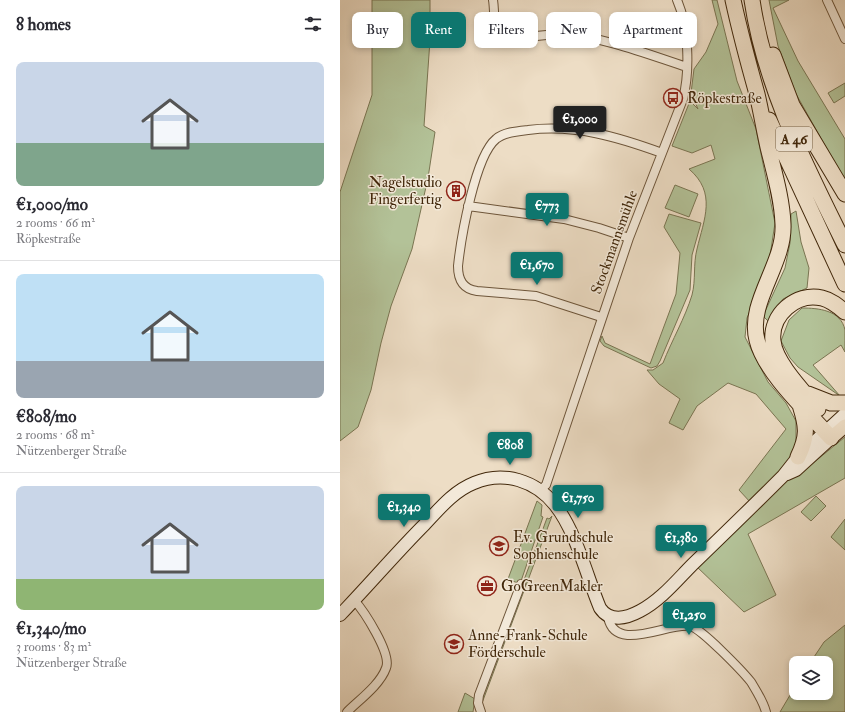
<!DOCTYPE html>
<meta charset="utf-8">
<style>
body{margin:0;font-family:"IM FELL Double Pica",serif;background:#f2f2f3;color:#2b2b33;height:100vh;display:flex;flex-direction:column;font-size:15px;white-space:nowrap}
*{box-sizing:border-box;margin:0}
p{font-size:13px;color:#7c7c81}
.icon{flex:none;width:22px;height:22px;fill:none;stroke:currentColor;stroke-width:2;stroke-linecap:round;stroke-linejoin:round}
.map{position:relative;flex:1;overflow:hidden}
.sheet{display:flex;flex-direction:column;background:#fff;width:340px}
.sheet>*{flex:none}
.banner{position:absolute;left:12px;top:12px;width:380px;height:36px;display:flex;gap:8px}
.controls{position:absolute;left:449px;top:656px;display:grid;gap:8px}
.controls a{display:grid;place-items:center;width:44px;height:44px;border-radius:8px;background:#fff;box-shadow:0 2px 6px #0003;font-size:20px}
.price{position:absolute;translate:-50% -34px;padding:0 9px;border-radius:4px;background:#0f766e;color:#fff;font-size:13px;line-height:26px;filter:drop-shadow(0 1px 2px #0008)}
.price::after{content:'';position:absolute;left:50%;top:24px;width:12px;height:9px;margin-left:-6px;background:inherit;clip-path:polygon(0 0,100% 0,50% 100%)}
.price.active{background:#222;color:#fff}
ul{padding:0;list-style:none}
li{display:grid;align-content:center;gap:8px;height:212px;padding:0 16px}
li+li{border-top:1px solid #e1e1e2}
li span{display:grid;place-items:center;height:124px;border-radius:8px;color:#555}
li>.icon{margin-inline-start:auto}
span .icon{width:72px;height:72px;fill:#fffc;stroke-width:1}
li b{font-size:17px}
h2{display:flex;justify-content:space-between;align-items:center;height:48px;padding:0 16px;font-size:17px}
.pill{padding:0 14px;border-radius:8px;background:#fff;box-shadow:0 2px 6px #0003;font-size:14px;line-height:36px}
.pill.active{background:#0f766e;color:#fff}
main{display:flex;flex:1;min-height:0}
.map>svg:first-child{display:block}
</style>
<main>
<section class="sheet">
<h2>8 homes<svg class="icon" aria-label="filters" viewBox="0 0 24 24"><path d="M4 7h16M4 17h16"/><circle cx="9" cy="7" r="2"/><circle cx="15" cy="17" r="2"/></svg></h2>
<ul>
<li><span style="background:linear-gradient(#c9d6e8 65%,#7fa58c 0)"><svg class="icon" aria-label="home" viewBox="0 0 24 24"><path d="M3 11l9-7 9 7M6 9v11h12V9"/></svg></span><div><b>€1,000/mo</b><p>2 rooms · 66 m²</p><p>Röpkestraße</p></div></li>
<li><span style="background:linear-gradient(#bfe0f5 70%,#9aa5b1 0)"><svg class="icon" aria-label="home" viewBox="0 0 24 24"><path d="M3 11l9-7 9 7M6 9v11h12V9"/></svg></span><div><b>€808/mo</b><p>2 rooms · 68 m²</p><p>Nützenberger Straße</p></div></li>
<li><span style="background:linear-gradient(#c9d6e8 75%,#8fb573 0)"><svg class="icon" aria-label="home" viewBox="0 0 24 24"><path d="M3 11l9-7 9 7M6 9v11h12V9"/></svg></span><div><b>€1,340/mo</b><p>3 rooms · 83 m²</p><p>Nützenberger Straße</p></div></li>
</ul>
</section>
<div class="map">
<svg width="505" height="712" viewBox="0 0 505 712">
<rect width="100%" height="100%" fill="#edddc5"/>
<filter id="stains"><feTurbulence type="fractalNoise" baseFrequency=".005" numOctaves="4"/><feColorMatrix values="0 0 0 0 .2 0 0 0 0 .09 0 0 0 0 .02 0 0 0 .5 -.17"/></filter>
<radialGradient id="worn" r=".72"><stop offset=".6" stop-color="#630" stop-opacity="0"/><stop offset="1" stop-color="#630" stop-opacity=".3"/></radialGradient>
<path fill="#b3c298" stroke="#7a7552" d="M32,0H90V40L84,126L95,132L88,178L72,249L51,306L41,343L31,390L18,427L0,441V192L32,95Z
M372,0H377L397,81L416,129L435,223L428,269L407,318L405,337L428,382L446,403L456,421V443L473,463L505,437V478L408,534L436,595L404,612L356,566L411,503L399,490L446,429L416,394L388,383L357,406L343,430L329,423L340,399L319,384L307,370H313L323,363C332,340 345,318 352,295C356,280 353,264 357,249C364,219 377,193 349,169L375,159L371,145L352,153L332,146L350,101L358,109L351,93L354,69L366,52L378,24Z
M429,0H449L433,8L458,61L505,139V181L456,94L438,46Z
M505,83V96L494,103L488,93Z
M335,185L358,194L349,217L325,208Z
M456,211L461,242L469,268L467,288L443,299L428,321L423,316L445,268L450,243L451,214Z
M329,214L361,223L352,255L350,290L320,361L317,366L311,368L264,346L260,341L262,336L265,343L310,364L336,294L340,253L324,227Z
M462,308C478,308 501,310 505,330C505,336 505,345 505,352L501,345L473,365L500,396L458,367L450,358L441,341L449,320Z
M476,496L486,506L471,521L461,512Z
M197,501L202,505L201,516L203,517L180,584L168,579Z
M212,516L142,703V704L141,696L207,518L209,519Z
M505,519V550L491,537Z
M505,625V712H440L456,685V693H486V663H470L484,642Z
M125,693L135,699L133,712H118Z"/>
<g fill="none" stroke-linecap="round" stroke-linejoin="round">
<g stroke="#6d553a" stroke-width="10">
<path id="street" d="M153,0C155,11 152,30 164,36C173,41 209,33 224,34C267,38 307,54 347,67
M487,0L505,39
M128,206L224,219L259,228L289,238
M261,317L196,296L137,291C123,289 118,280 118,266C121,238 135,156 156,139C164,132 178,131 188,130C235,124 278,137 322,153
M200,490L206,485L289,238L343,99C350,71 349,27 337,0
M268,617C275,654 328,622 350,626C361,628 403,672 411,682C417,692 423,701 426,712
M7,712C19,700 40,685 46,668C52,654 24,611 14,600
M141,712L138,703L139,695L181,584"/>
</g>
<g stroke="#42280b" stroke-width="14">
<path id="secondary" d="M447,474L456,470L491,438
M0,615C29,585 56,553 85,524C100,508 114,491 134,483C164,470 196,481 215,505C236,531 247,577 260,608C270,623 287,618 300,611C321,600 337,580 353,564C383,535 413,506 443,476L458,457L505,414"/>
</g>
<g stroke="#42280b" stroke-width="15">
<path id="primary" d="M491,438L505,426"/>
</g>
<g stroke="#42280b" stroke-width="17">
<path id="highway" d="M393,0C400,32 408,62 417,94C421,111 424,129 428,147C434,172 442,198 443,224C445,264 407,302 417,340C425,373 468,412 491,438
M412,0C425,88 466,166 505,245
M433,55L452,105L505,194
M429,120L505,284
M468,394L491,403H505
M478,409C465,393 435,363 433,341C430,315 456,292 482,298C491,300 498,306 505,312
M458,457C468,436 467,427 460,405"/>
</g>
<use href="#street" stroke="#f3e9d9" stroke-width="8"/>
<use href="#secondary" stroke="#f3e9d9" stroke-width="12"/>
<use href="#primary" stroke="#edddc5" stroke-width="13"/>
<use href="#highway" stroke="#edddc5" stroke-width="15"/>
</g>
<defs>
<g id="bus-ring" transform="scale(1)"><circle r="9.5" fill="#f3e9d9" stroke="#8f2418" stroke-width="1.5"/><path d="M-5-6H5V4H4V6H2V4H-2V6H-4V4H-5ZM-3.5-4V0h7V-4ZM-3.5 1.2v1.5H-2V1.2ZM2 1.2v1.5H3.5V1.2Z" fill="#8f2418"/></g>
<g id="building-ring" transform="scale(1)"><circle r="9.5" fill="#f3e9d9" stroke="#8f2418" stroke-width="1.5"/><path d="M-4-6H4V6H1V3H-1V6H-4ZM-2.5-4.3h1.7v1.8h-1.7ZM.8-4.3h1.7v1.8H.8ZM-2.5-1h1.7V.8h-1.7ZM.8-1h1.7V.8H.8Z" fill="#8f2418"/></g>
<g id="school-ring" transform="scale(1)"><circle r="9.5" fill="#f3e9d9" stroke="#8f2418" stroke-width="1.5"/><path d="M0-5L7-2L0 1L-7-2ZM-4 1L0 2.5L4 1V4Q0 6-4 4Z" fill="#8f2418"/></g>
<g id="office-ring" transform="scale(1)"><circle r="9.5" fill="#f3e9d9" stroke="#8f2418" stroke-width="1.5"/><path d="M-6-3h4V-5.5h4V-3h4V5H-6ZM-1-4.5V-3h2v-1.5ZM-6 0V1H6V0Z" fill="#8f2418"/></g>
</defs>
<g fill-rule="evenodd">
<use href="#bus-ring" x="333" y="98"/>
<use href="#building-ring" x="116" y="191"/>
<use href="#school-ring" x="159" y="546"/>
<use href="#office-ring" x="147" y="586"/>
<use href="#school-ring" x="114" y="644"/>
</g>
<g text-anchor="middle" stroke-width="3" stroke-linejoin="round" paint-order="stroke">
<rect fill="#f3e9d9" stroke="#776249" stroke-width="1" x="436" y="127" width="36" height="24" rx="3"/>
<g font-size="14" font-weight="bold" fill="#42280b">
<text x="454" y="144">A 46</text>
</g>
<g font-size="15" fill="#42280b" stroke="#f3e9d9" text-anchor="start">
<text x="347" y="103">Röpkestraße</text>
<text x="102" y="187" text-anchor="end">Nagelstudio<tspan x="102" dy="17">Fingerfertig</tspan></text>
<text x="173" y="542">Ev. Grundschule<tspan x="173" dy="17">Sophienschule</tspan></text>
<text x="161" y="591">GoGreenMakler</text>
<text x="128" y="640">Anne-Frank-Schule<tspan x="128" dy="17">Förderschule</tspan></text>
</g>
<g font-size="15" fill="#42280b" stroke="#f3e9d9">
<text transform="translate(274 242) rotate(-70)" y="5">Stockmannsmühle</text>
</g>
</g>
<rect width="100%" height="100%" filter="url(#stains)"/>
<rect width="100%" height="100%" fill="url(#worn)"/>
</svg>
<div class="controls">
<a><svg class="icon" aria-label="layers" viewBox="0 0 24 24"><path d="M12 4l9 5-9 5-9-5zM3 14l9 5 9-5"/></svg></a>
</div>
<b class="price active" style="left:240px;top:140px">€1,000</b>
<b class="price" style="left:207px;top:227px">€773</b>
<b class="price" style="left:197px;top:286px">€1,670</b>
<b class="price" style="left:170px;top:466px">€808</b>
<b class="price" style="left:238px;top:519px">€1,750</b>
<b class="price" style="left:64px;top:528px">€1,340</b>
<b class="price" style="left:341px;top:559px">€1,380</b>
<b class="price" style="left:349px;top:636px">€1,250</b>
<div class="banner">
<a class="pill">Buy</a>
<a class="pill active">Rent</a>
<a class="pill">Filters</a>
<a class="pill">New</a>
<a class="pill">Apartment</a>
</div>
</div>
</main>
